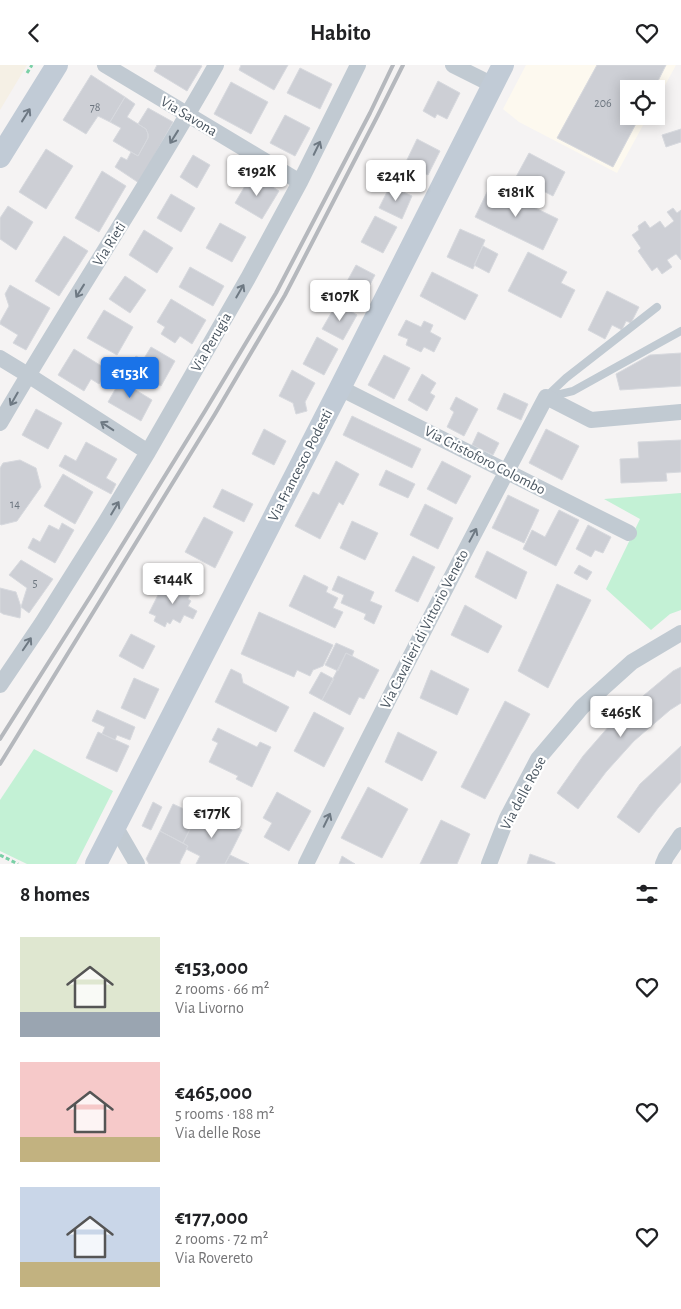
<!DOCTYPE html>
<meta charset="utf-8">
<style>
body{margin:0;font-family:"Alegreya Sans",sans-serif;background:#f2f2f2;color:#202124;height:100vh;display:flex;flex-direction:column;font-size:19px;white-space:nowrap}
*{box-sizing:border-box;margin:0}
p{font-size:16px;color:#757577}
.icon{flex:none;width:28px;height:28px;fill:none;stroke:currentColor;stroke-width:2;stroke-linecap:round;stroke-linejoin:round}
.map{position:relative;height:799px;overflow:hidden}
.details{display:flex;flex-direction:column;background:#fff;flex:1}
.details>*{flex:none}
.tools{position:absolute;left:620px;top:15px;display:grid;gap:10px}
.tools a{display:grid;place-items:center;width:45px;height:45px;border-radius:0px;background:#fff;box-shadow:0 2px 12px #0003;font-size:25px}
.price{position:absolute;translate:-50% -42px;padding:0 11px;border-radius:5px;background:#fff;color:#222;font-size:16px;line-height:32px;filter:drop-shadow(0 1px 2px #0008)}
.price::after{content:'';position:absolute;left:50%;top:30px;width:15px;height:11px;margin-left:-8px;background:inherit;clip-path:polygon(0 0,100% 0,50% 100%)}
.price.active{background:#1a73e8;color:#fff}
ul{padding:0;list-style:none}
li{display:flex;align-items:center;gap:15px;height:125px;padding:0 20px}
li span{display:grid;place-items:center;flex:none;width:140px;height:100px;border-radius:0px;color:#555}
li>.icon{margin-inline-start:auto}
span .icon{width:60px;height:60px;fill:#fffc;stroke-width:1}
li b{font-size:21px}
h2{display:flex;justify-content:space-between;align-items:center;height:60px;padding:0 20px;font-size:21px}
header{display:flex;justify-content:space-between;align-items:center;height:65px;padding:0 20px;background:#fff;font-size:22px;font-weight:600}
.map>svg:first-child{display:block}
</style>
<header><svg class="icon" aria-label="back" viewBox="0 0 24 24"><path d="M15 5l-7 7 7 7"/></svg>Habito<svg class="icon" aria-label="heart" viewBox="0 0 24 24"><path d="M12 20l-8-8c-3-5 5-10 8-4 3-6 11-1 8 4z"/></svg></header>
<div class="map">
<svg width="681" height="799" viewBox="0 0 681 799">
<rect width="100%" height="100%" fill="#f5f3f3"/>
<path fill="#fdf9ef" d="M526,0H676L656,37V24H629V51H648L617,108L519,57L503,44Z"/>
<path fill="#c3f1d5" d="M681,428V545L670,549L651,565L606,524L640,454L604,434Z
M34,684L113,726L76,799H27L0,786V735Z"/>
<path fill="#f5f0e5" d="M0,0H27L0,45Z"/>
<path fill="#cdcfd5" stroke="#d7d9de" d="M157,0H200L202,1L187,26L154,6Z
M241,0H288L274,25L239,5Z
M597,0H666L654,24H629V51H640L613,102L557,73Z
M300,3L332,19L320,44L287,28Z
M91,10L125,32L110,57L98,51L86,69L63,55Z
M438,16L460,28L447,54L437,49L435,53L423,46Z
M231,17L268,37L251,69L214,49Z
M125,32L135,39L127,52L146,64L148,69V73L138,91L113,76L121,63L110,57Z
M148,43L173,57L139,118L115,102L121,92L127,95L131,87L138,91L148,73V69L146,64L138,59Z
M285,50L310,63L295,91L270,78Z
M681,64V77L666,82L662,70Z
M417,74L440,86L428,110L405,99Z
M46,84L73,101L46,144L19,127Z
M529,88L565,107L553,131L516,112Z
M193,90L210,100L197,123L180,112Z
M102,106L126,121L99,167L75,153Z
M252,109L279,126L262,154L235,138Z
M390,121L412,131L402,154L379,143Z
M490,121L558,154L543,185L475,152Z
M171,129L195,143L181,167L157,153Z
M8,141L33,157L16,185L0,174V153Z
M673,143L677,148L681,145V195L676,189L667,195L672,202L662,209L657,202L652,206L638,186L641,183L632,170L639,165L638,161L645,156L650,163L660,156L665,163L674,156L667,147Z
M375,151L397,162L383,188L361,177Z
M220,158L246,172L232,197L206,183Z
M460,164L485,175L473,204L447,192Z
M144,165L173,183L157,208L129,190Z
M64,171L88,186L59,231L35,216Z
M483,181L498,189L489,208L474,200Z
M528,187L567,207L561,218L575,225L561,253L508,226Z
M356,200L375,210L363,233L344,222Z
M190,202L224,221L213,241L179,222Z
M432,207L478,230L465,255L420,231Z
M125,211L146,225L130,248L109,234Z
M10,220L50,243L26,285L13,278L18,270L0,259V257L9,241L5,229Z
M607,226L639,242L631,258L626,256L622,265L612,260L605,274L588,265Z
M171,234L206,255L192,279L180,271L175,278L161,269L165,262L157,257Z
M337,238L357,250L343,275L322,264Z
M104,245L133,262L117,290L87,273Z
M406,255L421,262L424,256L433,260L430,267L441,273L434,287L424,282L421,287L406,280L408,274L398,270Z
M317,272L338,284L324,310L303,299Z
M151,282L175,296L161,321L129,303L136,291L143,295Z
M74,284L108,305L99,319L91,314L84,326L58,310Z
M681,288V321L620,325L616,309L650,290Z
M384,290L410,303L394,334L368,320Z
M292,305L315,318L305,337L307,346L296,349L293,338L279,331Z
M124,309L138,317L134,324L152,335L141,356L108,337Z
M422,309L436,318L430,328L435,331L427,346L408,335Z
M504,328L528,339L521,355L497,344Z
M456,332L478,344L464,371L447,362L454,347L450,344Z
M36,344L62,358L48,384L22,370Z
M352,351L421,384L412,403L343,370Z
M264,364L286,376L274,400L252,389Z
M546,364L579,381L562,415L529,398Z
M478,367L499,378L493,390L472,380Z
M681,375V407L666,408L667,416L621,418L620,394L639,393L638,377Z
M86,377L117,394L106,413L116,419L111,429L59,401L65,390L76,396Z
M20,395L36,403L41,422L17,456L1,460L0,459V403L3,398Z
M336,396L359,409L343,440L339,437L320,474L295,461L313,427L319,430Z
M442,396L471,411L456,439L427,424Z
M386,405L415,419L408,433L379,420Z
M63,409L93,427L75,459L44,441Z
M222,424L253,439L244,457L213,442Z
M508,430L539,445L524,478L492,463Z
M425,439L453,453L438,484L410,470Z
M559,445L579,455L556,501L523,484L532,465L545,472Z
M204,452L233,467L215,503L185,487Z
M352,456L378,468L365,495L340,483Z
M62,458L74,465L55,498L28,483L33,473L40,477L49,460L59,465Z
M588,460L611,472L603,488L595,485L591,492L576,484Z
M487,486L527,507L516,534L475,512Z
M413,491L435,502L418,537L395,526Z
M21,495L53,514L29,548L21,542L27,523L9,510Z
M579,500L592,507L587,515L574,508Z
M304,510L328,522L326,527L338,533L333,543L343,547L335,563L289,541Z
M338,511L374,527L370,536L382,541L374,559L364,554L366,549L341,538L344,530L332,525Z
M177,513L187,518L184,522L192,526L188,534L191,536L188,541L197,546L193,554L184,550L180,558L173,554L170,559L167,557L165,562L154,556L156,551L149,548L160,526L169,530Z
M557,519L591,535L548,623L518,606Z
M0,523L16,527L21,542L20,553L3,549L0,547Z
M465,540L502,561L488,588L451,570Z
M259,547L333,580L323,601L313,605L310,611L297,605L294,612L241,589Z
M131,569L155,581L143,604L119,591Z
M336,578L354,586L352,591L346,588L338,606L325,600Z
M346,588L379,605L364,634L359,632L350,650L322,635Z
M681,602V638L670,645L634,676L606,707L578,744L557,728L583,691L610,660L637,636L673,606Z
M231,604L241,609L243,618L289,642L276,667L215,637Z
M431,605L469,624L457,650L420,633Z
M321,607L334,614L322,635L309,628Z
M134,613L159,624L145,654L121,643Z
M505,636L530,649L485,734L461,722Z
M97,645L135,662L130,675L117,670L115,675L102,669L105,662L92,656Z
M314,647L344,663L324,702L294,686Z
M218,663L257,682L260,677L271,682L252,722L236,714L238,711L209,697L218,678L212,675Z
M98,667L129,681L117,707L86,693Z
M398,667L437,687L422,716L385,697Z
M681,681V717L658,743L639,768L617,752L640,719Z
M368,722L408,744L382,793L341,773Z
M277,727L311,746L289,786L264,772L272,758L263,753Z
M153,737L162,742L151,765L142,761Z
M173,739L197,750L183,778L160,766Z
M200,744L242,765L225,799H196L200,791L186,784L188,781L183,778Z
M441,755L470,769L457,799H420Z
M160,766L188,781L180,797V799H149L146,794Z
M530,789L555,798V799H527Z
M230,790L249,799H225Z
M342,791L355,799H339Z"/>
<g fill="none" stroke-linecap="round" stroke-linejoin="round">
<path stroke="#7ad0a6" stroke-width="3" stroke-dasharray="4 2.5" stroke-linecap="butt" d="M27,8L32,0
M0,790L18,799"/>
<path stroke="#c1cad2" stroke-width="8" d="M546,332L566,313L657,242
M548,332L573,326L681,266"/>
<path stroke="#c1cad2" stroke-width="16" d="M105,0L300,117
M453,0L493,20
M0,293L28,310L148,387
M340,323L629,468
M0,358C70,237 148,121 216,0
M0,620L42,558L105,458L148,387L248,213L300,117L358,0
M115,761L137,799
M306,799C383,642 464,487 546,332L591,355L681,347
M489,799L507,753L538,694L582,642L632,597L681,568
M663,799L666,792L681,770"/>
<path stroke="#c1cbd6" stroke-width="22" d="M0,92L57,0
M96,799L340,323L503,0"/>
<path stroke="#b5b8bd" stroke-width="4" d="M0,674L92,529L205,346L276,228L370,48L393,0
M0,699L215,349L285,230L378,50L403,0"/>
</g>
<defs><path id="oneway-shaft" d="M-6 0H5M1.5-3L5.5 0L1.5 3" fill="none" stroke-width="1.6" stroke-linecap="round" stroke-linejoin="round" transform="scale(1.25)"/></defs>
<use stroke="#6e7984" href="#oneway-shaft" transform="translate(26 50) rotate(-58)"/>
<g stroke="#6e7983">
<use href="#oneway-shaft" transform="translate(174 72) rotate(122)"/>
<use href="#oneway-shaft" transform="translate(317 83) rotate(-64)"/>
<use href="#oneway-shaft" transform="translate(80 226) rotate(122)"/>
<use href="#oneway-shaft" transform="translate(240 226) rotate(-60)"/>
<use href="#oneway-shaft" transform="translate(14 334) rotate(120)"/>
<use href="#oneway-shaft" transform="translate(107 361) rotate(-147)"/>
<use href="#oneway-shaft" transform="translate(115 443) rotate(-59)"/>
<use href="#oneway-shaft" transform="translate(473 470) rotate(-62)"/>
<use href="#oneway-shaft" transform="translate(27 579) rotate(-56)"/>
<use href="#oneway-shaft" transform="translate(327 755) rotate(-64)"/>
</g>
<g text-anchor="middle" stroke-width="4.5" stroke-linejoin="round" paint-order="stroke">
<g font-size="12" fill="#6b747e">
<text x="603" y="42">206</text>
<text x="95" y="46">78</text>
<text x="15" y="443">14</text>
<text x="35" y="522">5</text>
</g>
<g font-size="15" fill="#4a5661" stroke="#fff">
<text transform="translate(189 51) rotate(31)" y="5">Via Savona</text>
<text transform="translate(109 179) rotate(-58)" y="5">Via Rieti</text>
<text transform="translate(211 277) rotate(-60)" y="5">Via Perugia</text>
<text transform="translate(485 395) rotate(27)" y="5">Via Cristoforo Colombo</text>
<text transform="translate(300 400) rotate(-63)" y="5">Via Francesco Podesti</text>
<text transform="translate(424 564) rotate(-63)" y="5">Via Cavalieri di Vittorio Veneto</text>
<text transform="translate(523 728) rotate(-62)" y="5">Via delle Rose</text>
</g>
</g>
</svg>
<div class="tools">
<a><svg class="icon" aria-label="locate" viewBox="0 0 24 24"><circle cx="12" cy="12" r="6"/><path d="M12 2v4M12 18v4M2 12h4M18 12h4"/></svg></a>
</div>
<b class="price" style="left:257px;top:132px">€192K</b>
<b class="price" style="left:396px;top:137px">€241K</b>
<b class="price" style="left:516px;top:153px">€181K</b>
<b class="price" style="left:340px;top:257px">€107K</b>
<b class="price active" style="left:130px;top:334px">€153K</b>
<b class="price" style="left:173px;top:540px">€144K</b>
<b class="price" style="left:621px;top:673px">€465K</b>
<b class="price" style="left:212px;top:774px">€177K</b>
</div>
<section class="details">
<h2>8 homes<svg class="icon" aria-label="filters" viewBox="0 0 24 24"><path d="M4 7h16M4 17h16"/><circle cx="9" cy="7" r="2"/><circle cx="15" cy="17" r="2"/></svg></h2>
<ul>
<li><span style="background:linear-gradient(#dfe7d0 75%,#9aa5b1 0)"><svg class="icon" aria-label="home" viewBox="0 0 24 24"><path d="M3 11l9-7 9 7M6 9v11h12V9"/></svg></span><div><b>€153,000</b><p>2 rooms · 66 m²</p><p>Via Livorno</p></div><svg class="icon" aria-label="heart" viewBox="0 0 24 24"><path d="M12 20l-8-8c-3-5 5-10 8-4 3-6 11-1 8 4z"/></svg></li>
<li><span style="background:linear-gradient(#f6c9c9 75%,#c2b280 0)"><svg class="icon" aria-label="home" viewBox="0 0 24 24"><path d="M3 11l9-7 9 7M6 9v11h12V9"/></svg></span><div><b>€465,000</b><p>5 rooms · 188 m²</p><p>Via delle Rose</p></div><svg class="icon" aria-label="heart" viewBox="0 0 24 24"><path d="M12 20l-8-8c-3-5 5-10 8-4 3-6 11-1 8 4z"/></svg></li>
<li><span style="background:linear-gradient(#c9d6e8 75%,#c2b280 0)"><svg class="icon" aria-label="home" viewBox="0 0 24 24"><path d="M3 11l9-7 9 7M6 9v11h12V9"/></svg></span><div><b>€177,000</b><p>2 rooms · 72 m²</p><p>Via Rovereto</p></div><svg class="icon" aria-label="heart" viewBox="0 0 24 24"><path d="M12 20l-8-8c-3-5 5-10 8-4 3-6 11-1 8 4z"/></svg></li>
</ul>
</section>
